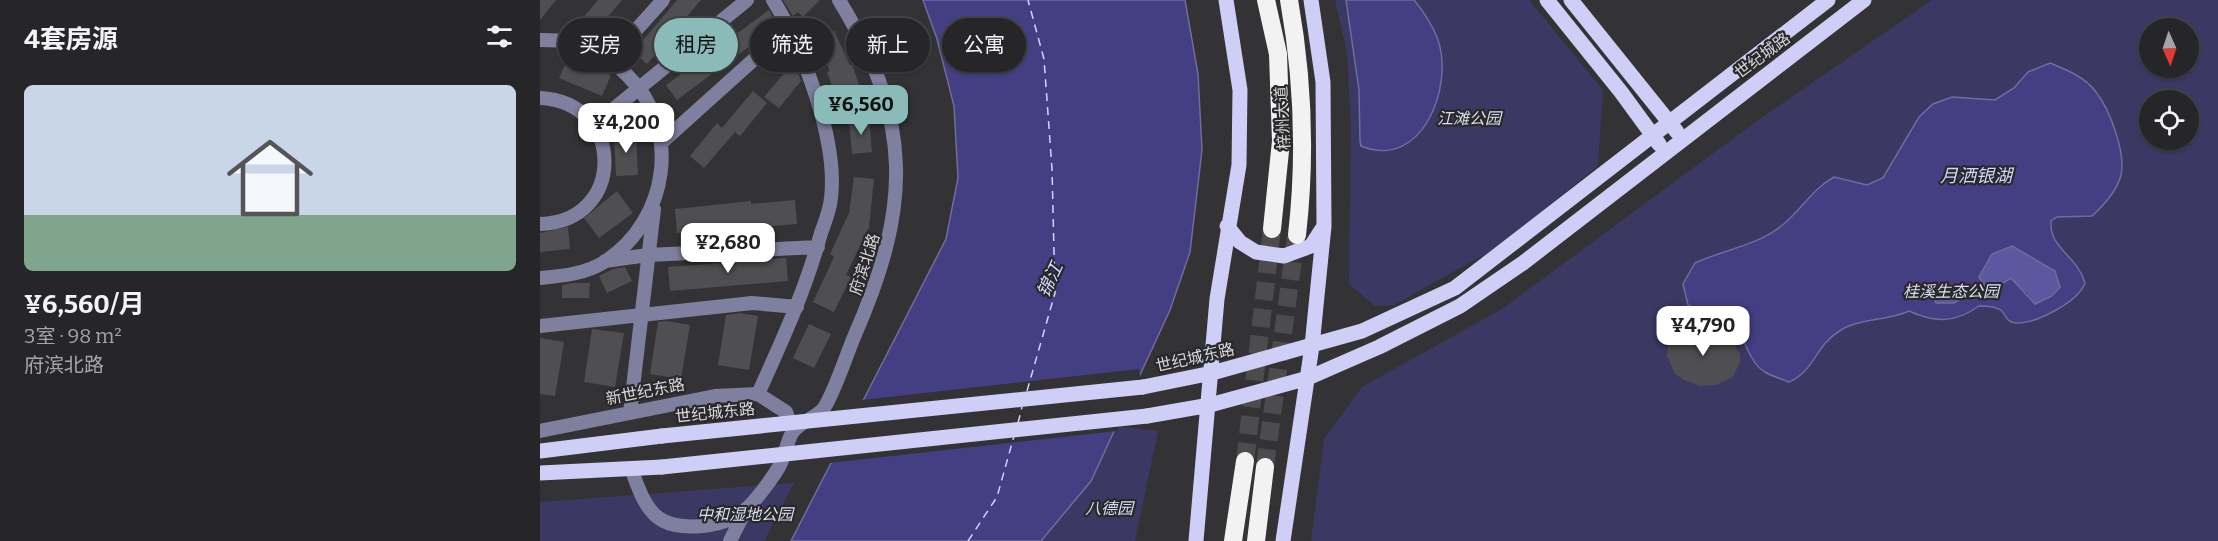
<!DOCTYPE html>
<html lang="zh">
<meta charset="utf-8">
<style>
body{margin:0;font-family:Bitter,"Noto Sans SC",serif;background:#323234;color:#f1f3f6;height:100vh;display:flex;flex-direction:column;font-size:22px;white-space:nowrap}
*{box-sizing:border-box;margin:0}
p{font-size:20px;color:#a4a5a8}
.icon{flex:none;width:33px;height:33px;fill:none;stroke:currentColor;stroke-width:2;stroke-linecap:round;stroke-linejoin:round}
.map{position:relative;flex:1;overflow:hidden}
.drawer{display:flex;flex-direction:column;background:#262628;width:540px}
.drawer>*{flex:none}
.guide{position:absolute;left:18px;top:18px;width:570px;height:54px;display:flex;gap:12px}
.needle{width:39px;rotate:177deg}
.buttons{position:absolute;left:1599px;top:18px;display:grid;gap:12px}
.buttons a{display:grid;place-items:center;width:60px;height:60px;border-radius:50%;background:#262628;box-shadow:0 2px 4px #0004,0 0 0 2px #424345;font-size:30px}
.price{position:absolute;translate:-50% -51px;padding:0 14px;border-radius:12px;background:#fff;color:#222;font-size:20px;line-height:39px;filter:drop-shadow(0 2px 3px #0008)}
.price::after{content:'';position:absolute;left:50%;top:36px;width:18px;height:14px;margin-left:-9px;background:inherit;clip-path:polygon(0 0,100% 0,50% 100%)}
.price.selected{background:#8bbbb9;color:#111}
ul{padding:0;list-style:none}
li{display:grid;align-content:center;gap:12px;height:318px;padding:0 24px}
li+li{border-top:2px solid #424345}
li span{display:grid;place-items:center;height:186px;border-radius:9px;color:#555}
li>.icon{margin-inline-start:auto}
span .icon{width:108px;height:108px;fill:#fffc;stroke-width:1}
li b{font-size:26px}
h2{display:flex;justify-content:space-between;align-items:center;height:72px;padding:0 24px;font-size:26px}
.chip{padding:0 21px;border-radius:27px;background:#262628;box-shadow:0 2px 4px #0004,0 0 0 2px #424345;font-size:21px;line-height:54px}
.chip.selected{background:#8bbbb9;color:#111}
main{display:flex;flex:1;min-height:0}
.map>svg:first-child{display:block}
</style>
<main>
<section class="drawer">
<h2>4套房源<svg class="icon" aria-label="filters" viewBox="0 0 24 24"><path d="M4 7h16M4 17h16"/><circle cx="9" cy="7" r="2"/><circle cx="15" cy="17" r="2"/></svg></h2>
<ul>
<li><span style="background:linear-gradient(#c9d6e8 70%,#7fa58c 0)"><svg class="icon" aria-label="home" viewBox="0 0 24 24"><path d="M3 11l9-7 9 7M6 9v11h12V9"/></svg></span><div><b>¥6,560/月</b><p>3室 · 98 m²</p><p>府滨北路</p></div></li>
</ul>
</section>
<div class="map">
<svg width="1678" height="541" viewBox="0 0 1678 541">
<rect width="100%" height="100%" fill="#333336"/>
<path fill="#3b3964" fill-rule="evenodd" d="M795,0H989L1063,90L1058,166L956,248L854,305L835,306L809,284L811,126L807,53Z
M1392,0H1678V541H771L784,439L822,387L962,309L1217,121ZM1610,28H1648V68H1610ZM1610,100H1648V140H1610Z
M576,426L618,431L595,541H501L551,481Z
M254,483L224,541H0V502Z"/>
<path fill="#5c589f" d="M1472,246L1515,271L1520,287L1512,296L1495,304L1486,292L1466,283L1452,290L1446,288L1439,278L1452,254Z
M1406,284L1421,285L1426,296L1414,303L1396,304L1392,295Z"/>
<path fill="#443e82" stroke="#706c9c" stroke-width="1.5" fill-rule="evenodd" d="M383,0H645L658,74L662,150L650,252L630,310L551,481L501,541H251L406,239L418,178L414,106L397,39Z
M806,0H874C883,11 893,26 898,40C914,87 882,171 821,146L820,141L819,90Z
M1510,63C1527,70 1545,77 1556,92C1570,110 1586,153 1581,175C1577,191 1563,206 1552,216L1517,217L1511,221C1509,249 1537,255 1545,283C1538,302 1496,324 1475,323C1467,322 1466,316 1462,311C1457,306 1446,306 1439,306C1415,323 1395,323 1369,311C1348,321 1320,318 1301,330C1275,345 1275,371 1249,382C1237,377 1221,374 1214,361C1204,347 1205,335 1190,322C1177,312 1162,313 1148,305L1143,284L1155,263C1183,250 1215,246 1240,227C1260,212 1272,189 1294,177L1327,185L1343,178L1379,117L1393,104L1412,97L1455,100L1474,88L1488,72ZM1472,246L1515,271L1520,287L1512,296L1495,304L1471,278L1452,290L1446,288L1439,277L1452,254ZM1406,285H1421L1426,296L1414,303H1396L1392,295Z"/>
<path fill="#333336" d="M599,369L601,381L577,431L289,463L322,400Z"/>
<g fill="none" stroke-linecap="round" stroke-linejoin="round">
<path stroke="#d4d5fe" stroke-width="1.5" stroke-dasharray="8 6" stroke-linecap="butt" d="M487,391L515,293L512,169L504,59L488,0
M478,423L482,407
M428,541L457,497L474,436"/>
</g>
<path fill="#4f4f52" d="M0,0H16L0,20Z
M58,0H82L55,32L41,20Z
M137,0H161L107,64L93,52Z
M243,0H280L263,17L258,12L253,16Z
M229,10L237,26L137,100L126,85Z
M294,31L310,65L312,64L324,99L299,107L287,72L290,71L275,39Z
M29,56L71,75L62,96L19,78Z
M252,64L256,67L261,81L239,108L224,97Z
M213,91L227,103L200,136L195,132L164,168L150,156L177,123L182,128Z
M329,118L332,152L312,154L309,120Z
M96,133L98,175L76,176L74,134Z
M314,177L334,179L329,227L306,275L311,277L294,312L273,302L294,257L290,254L309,213Z
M77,191L93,213L59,238L44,218Z
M255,200L257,224L221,227V224L137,233L135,209L211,201V204Z
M28,227L30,249L0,252V233Z
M246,258L248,281L130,291L128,267Z
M85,267L92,281L67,293L59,276L73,269Z
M33,283H50L49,298H22V285Z
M200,313L218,316L209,370L178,365L186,315Z
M127,321L150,325L141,379L110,374L118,322Z
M269,324L291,334L274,368L253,358Z
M1163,326L1182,332L1192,341L1200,354V362L1193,377L1176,385L1160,386L1144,380L1135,374L1127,356L1128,344L1136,334Z
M52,329L84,333L75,387L44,382Z
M0,338L24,342L15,396L0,394Z"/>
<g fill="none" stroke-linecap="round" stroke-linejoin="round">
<path stroke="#4c4c4e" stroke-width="18" stroke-dasharray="18 9" stroke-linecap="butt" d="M705,461L732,229
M725,467L756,237"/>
<path stroke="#7f7fa0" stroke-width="14" d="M0,40C10,40 22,40 32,42C53,47 72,60 87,75C142,128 129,219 66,261C46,274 22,276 0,278
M70,59L123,0
M0,98C86,102 86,222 0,224
M54,125L207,0
M121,143L250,27
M65,261L108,255L278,247
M0,326L212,303L257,307
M218,394C242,341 266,289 281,233C285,222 290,210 291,198C298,141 263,48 233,0
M218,394L246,412L253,431
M90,413L114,209
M0,431L175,396L218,394
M91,468C106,511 115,530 163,526C176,525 196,519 205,510C215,502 235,475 241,463C245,454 247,442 252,433C259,422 276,418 284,408C295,391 306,356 314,337C371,207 374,123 299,0
M190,541L205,511"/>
<path stroke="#cecef7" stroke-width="15" d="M1007,0L1081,92L1119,144
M1031,0L1137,132
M687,226L700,242L716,252L744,256L771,246L782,229
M603,387L672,373L822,331L915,288L1288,0
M607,416L670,405L768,378L839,347L920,306L983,263L1324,0
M0,451L122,436
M0,473L122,467
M656,541L677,299L699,165L700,90L686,0
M743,541L772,346L784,226L783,82L771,0"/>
<path stroke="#f2f2f2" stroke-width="18" d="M726,0L738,54L741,141L732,229
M749,0C763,78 766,156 757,235
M693,541L705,461
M716,541L725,467"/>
<path stroke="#cecef7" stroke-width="15" d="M122,436L603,387
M122,467L607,416"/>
</g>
<g text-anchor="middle" stroke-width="4.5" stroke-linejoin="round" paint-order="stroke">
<g font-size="16" fill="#d7d7d9" stroke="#29292c">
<text transform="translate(1222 55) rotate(-37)" y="6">世纪城路</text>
<text transform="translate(742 118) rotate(-93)" y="6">梓州大道</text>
<text transform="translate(324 264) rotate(-72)" y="6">府滨北路</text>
<text transform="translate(655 357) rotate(-13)" y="6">世纪城东路</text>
<text transform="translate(105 391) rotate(-11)" y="6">新世纪东路</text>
<text transform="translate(175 412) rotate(-6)" y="6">世纪城东路</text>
</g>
<g font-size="16" font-style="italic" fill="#dcddf1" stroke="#29292c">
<text x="929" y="124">江滩公园</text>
<text x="1411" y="297">桂溪生态公园</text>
<text x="569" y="514">八德园</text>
<text x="205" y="520">中和湿地公园</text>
</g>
<g font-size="18" font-style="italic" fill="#d4d5fe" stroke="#29292c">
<text x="1436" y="182">月洒银湖</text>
<text transform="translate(510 280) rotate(-65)" y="6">锦江</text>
</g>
</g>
</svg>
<div class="buttons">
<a><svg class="needle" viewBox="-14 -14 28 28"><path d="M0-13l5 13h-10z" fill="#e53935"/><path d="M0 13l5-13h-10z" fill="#a4a5a8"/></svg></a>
<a><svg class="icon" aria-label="locate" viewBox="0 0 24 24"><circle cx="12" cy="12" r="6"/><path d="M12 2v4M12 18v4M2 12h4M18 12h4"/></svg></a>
</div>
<b class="price selected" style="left:321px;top:136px">¥6,560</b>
<b class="price" style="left:86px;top:154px">¥4,200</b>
<b class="price" style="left:188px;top:274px">¥2,680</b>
<b class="price" style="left:1163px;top:357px">¥4,790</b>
<div class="guide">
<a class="chip">买房</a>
<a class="chip selected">租房</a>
<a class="chip">筛选</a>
<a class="chip">新上</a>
<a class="chip">公寓</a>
</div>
</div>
</main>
